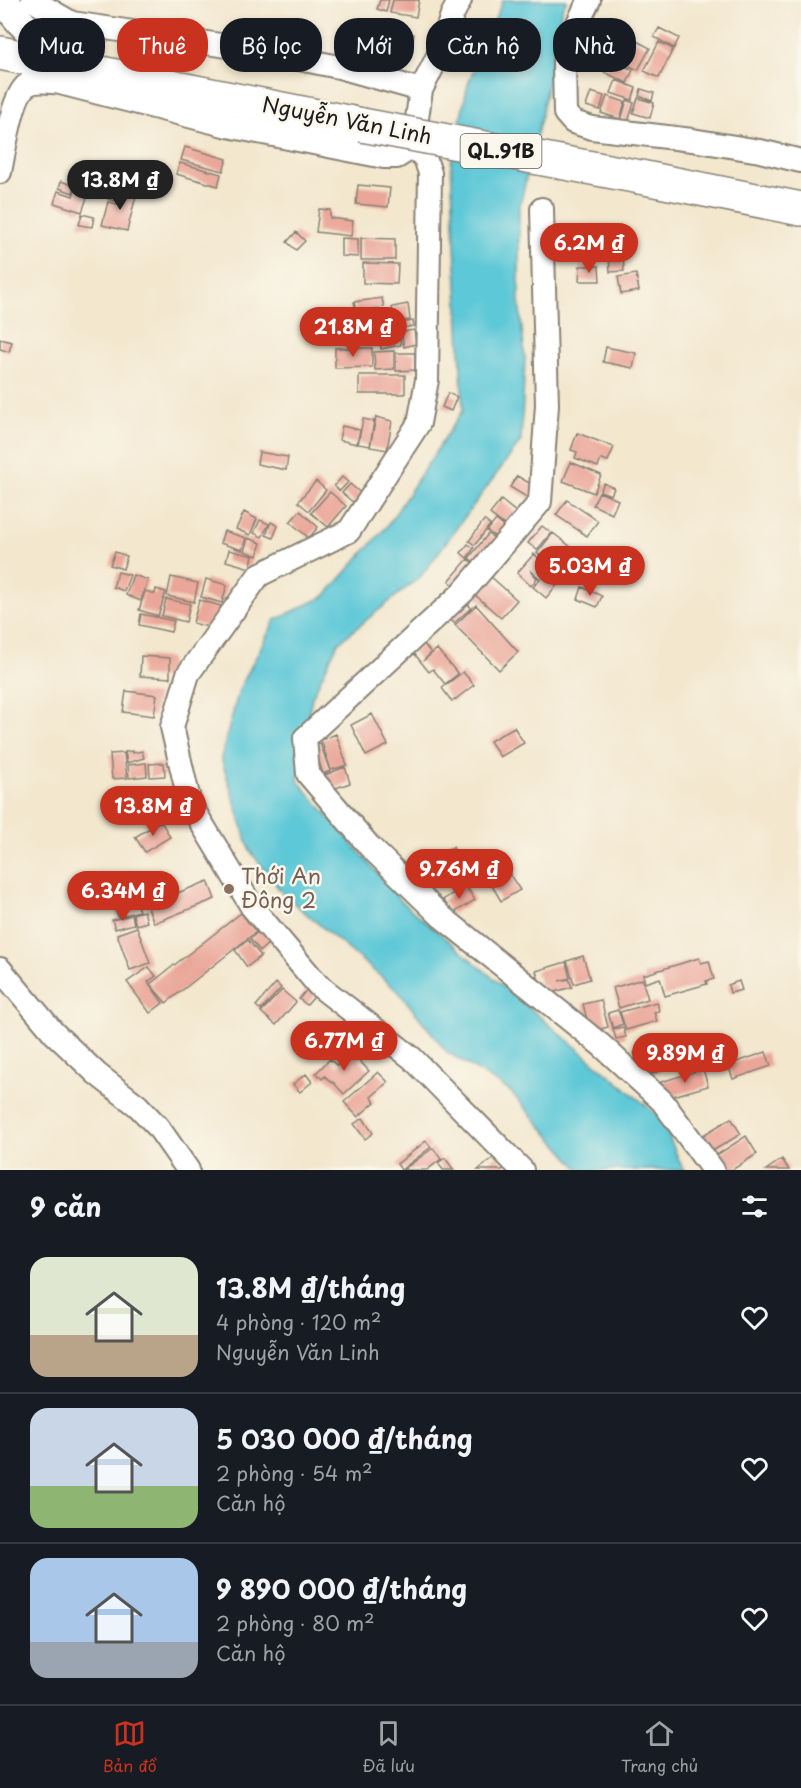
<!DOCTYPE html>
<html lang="vi">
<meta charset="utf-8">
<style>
body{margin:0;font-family:"Playpen Sans",sans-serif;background:#242831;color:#f1f3f6;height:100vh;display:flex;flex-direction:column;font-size:22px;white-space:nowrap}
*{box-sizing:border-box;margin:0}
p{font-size:20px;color:#9ea1a6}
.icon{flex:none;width:33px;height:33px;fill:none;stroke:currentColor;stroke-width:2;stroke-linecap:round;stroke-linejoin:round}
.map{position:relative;height:1170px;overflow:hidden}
.panel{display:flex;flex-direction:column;background:#171b24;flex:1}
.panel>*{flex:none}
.guide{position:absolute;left:18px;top:18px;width:765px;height:54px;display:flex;gap:12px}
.price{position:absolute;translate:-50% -51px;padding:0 14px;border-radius:21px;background:#c8321e;color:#fff;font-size:20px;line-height:39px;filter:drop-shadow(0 2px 3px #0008)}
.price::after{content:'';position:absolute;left:50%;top:36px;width:18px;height:14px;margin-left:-9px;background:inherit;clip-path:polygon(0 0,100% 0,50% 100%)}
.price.current{background:#222;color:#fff}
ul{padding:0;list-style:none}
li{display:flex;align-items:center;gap:18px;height:150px;padding:0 30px}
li+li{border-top:2px solid #363941}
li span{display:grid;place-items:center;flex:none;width:168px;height:120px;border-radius:18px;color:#555}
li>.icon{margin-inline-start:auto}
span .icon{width:72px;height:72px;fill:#fffc;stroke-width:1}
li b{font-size:26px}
h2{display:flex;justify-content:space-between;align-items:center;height:72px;padding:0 30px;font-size:26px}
.tag{padding:0 21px;border-radius:24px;background:#171b24;box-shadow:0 3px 9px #0003;font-size:21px;line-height:54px}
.tag.current{background:#c8321e;color:#fff}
.tab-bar{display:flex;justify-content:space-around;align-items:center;height:84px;border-top:2px solid #363941;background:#171b24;font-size:16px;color:#9ea1a6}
.tab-bar a{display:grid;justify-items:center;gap:3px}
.tab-bar .current{color:#c8321e}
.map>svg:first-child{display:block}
</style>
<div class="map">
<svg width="801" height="1170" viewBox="0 0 801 1170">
<rect width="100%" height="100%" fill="#fbf7ec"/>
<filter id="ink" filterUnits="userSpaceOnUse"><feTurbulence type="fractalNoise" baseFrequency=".0167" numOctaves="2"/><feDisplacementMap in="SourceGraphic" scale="12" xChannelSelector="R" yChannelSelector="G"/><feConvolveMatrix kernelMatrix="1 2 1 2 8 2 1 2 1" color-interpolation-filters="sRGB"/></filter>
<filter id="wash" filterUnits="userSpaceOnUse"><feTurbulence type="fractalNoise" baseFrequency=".008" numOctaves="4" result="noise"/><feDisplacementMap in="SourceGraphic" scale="24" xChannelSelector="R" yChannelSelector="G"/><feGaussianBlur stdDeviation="1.35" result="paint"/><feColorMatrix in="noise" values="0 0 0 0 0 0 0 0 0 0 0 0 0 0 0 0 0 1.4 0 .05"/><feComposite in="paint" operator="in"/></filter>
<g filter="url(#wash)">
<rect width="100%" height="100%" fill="#f3e7ce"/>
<path fill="#5dc8d7" stroke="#3c727a" stroke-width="1.5" d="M503,0H567L562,9L541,117L519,209V299L525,359L521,441L421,576L338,643L312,697L298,781L403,903L661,1118L682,1167L685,1170H580L510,1091L447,1052L399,992L283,894L250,851L221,758L239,690L275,620L325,596L388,525L463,410L451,163L468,84Z"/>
<g id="blocks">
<path fill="#eaa698" d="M380,0H389L386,12L377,9Z
M393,0H419L416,17L390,13Z
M354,27L365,29L362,52L351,50Z
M614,27L623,32L609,56L600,51Z
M368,28L378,30L374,53L364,52Z
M659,28L679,38L674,48L654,37Z
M381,30L395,32L392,50L378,48Z
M397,31L414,34L410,56L394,53Z
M623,35L631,38L619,62L611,58Z
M586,37L599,45L594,54L580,45Z
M633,39L650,48L638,70L621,62Z
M659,42L673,49L659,78L644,71Z
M610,60L633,70L627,83L604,72Z
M616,80L636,88L632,100L611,93Z
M641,89L654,93L652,101L639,96Z
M591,92L604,96L600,110L586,106Z
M607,96L625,102L620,119L601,113Z
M638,98L654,103L650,118L633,113Z
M627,100L634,103L628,122L621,120Z
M185,147L227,159L223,171L181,160Z
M180,163L221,174L218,186L176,174Z
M79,176L92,180L88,190L76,186Z
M116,176L140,182L139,189L114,183Z
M61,181L75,186L73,193L59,188Z
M112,185L119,186L115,201L108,199Z
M358,185L390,188L388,207L356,204Z
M76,187L89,192L82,212L54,203L58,191L73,196Z
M121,189L137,192L127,231L102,225L108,202L117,204Z
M319,209L330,210V218L353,221L351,236L316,232Z
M82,214L94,217L92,227L79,225Z
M556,229L571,232L569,241L554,238Z
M296,232L305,241L296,250L287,242Z
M341,238L358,239V257L341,256Z
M361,238L395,239V260H361Z
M623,251L624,271L610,272L609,252Z
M363,263L398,264L397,284L363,283Z
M580,266H599L600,281H579Z
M636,274L639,291L621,294L618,277Z
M382,298L384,307L356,312L354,302Z
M408,304L410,320L394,322L392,307Z
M378,311L381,325L364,327L362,314Z
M413,321L414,326L380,332L379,327Z
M363,328L365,338L354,340L352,330Z
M377,330L379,343L368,345L365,332Z
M414,330L416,344L404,347L401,332Z
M398,331L401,345L381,349L379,334Z
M0,339L12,342L9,352L0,349Z
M606,347L636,353L633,368L603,362Z
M335,348H372V367L335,368Z
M394,351V369L375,370L374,352Z
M396,353H415V370L396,371Z
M359,375H405V394H359Z
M448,393L457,397L451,411L442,407Z
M376,417L392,421L387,450L370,447Z
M363,419L374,421L370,446L358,444Z
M342,426L360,430L357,444L339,440Z
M577,433L614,447L608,461L601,459L598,467L575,458L577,452L571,450Z
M259,452L288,457L286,470L257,464Z
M571,462L601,475L594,493L563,481Z
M517,476L540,489L533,501L510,487Z
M342,477L348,482L340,491L334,486Z
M316,481L326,490L309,511L298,502Z
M604,483L614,488L611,495L600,491Z
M350,484L363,495L355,504L342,493Z
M330,492L346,506L328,527L311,513Z
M599,492L618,500L612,514L593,505Z
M501,500L522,517L512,531L490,514Z
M567,500L598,521L587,536L556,515Z
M300,511L318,527L309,538L290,522Z
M244,512L257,519L250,535L236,529Z
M260,520L269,524L262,537L254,533Z
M484,520L490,525L475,545L469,541Z
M496,520L511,532L503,542L487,531Z
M271,522L278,526L273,538L266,535Z
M542,526L551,533L537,550L528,543Z
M224,531L246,538L242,550L220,543Z
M553,533L589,561L573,581L537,553Z
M488,534L500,542L480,567L469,558Z
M248,538L261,543L257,556L244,551Z
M468,544L474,548L467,558L461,553Z
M229,550L253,556L250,568L226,561Z
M115,552L127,556L123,569L110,565Z
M534,554L562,579L546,598L533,587L540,579L530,570L537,578L531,586L517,573Z
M468,559L479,569L459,590L449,581Z
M118,572L130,575L124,591L113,587Z
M133,575L148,580L141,601L126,595Z
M489,575L517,600L501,618L473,593Z
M171,577L198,583L194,602L167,596Z
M206,579L227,585L222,603L201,597Z
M582,587L602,596L597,607L578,599Z
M156,589L166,592L158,616L139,610L145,591L155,594Z
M166,599L190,604L186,622L162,616Z
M199,600L221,606L215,629L193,623Z
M466,601L471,608L454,623L448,616Z
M476,605L518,652L499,670L455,625Z
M141,614L174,621L171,632L139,625Z
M423,643L431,653L423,661L437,649L458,674L445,684L433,669L429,672L413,652Z
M141,656L170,658V678L140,676Z
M463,672L474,685L452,702L442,688Z
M126,691L157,695L154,716L123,712Z
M372,714L388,745L366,756L351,725Z
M514,727L524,743L500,757L490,741Z
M336,734L347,765L331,770L321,740Z
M320,743L330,771L323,774L314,746Z
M132,751V753L142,751L144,758L127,763L125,752Z
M124,753L127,778L112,779L110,754Z
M146,763L147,776L129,778L128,765Z
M164,763L165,776L150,777L149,764Z
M345,767L350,783L330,790L325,775Z
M151,792L153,802L141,805L139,794Z
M161,821L170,837L145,852L135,837Z
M453,847L460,861L429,876L422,862Z
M509,873L520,890L501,901L491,884Z
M208,881L215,899L154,923L147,905Z
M465,885L475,900L452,914L443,900Z
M135,898L139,911L118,917L114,904Z
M144,911L147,922L136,925L133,914Z
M241,913L256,932L166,1003L150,984Z
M132,915L134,924L115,929L112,920Z
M137,927L150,963L130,970L117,934Z
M261,929L271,941L260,951L250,939Z
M248,940L261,956L247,967L235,950Z
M583,956L590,979L574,984L567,961Z
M699,958L701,963L709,961L714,979L706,981L707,984L665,996L660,978L645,983L643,975Z
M566,962L570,978L559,981L569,979L572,987L547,994L545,985L541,987L536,971Z
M149,967L156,976L148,982L163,1003L150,1013L127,982Z
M642,979L648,999L619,1008L613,988Z
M739,981L742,990L730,993L728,985Z
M276,983L281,988L261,1010L256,1006Z
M312,983L320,990L307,1005L299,999Z
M282,990L296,1002L276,1025L261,1012Z
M601,1000L608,1027L590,1032L583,1004Z
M657,1002L659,1011L654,1012L657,1021L626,1030L620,1012Z
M618,1010L623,1024L613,1028L608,1013Z
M623,1027L626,1037L616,1039L613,1029Z
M668,1039L678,1063L644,1077L634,1053Z
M356,1049L362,1055L358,1059L369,1071L344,1094L333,1082L332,1083L325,1076L322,1079L316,1073L330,1059L337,1066Z
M766,1052L771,1066L733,1079L728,1065Z
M703,1069L708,1086L666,1098L661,1082Z
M378,1072L388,1082L371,1097L375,1102L358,1117L344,1102Z
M306,1074L312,1082L300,1092L293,1084Z
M363,1118L373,1133L365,1139L354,1124Z
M731,1118L741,1134L709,1153L700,1137Z
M746,1136L757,1154L732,1170H719L712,1158Z
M426,1141L431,1147L401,1170L397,1164Z
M433,1148L441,1159L427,1170H403Z
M497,1155L506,1167L502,1170H478Z
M445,1158L454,1170H443L438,1163Z
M782,1159L789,1170H766Z"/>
</g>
</g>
<g filter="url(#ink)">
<use href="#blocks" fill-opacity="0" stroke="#888275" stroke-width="1.5"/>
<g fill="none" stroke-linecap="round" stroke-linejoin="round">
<g stroke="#888275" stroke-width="26">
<path id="minor" d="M32,0L72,23L254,50L339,67L421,90
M589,0L574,31L564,63L565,113L573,122L592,128L692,140L760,151L801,161
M413,147L425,158L430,173L427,380L419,423L349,531L259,575L188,674L172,727L190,804L252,907L318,985L412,1058L522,1170
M0,172C4,153 12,95 27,85C36,79 50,82 60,83L228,126L384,157H397L413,147L421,90L440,52L452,15L460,0
M542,209L547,405L540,502L463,592L305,738L308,774L369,846L442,917L601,1045L662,1101L713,1170
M0,969L54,1033L97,1074L138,1106L158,1127L188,1170"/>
</g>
<g stroke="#888275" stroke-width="32">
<path id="major" d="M4,0C22,30 48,49 80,63"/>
</g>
<g stroke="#888275" stroke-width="36">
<path id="highway" d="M0,53L362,125
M640,177L801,209"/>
</g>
<use href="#minor" stroke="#fff" stroke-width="22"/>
<use href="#major" stroke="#fff" stroke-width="28"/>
<use href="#highway" stroke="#fff" stroke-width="33"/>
<g stroke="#888275" stroke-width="36" stroke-linecap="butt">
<path id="highway-bridge" d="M362,125L640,177"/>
</g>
<use href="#highway-bridge" stroke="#fff" stroke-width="33"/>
</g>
</g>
<circle fill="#8d6e63" stroke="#fbf7ec" stroke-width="2" cx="229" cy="889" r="6"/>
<g text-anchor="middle" stroke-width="5" stroke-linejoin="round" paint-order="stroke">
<rect fill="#fbf7ec" stroke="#5f5e5a" stroke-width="1.5" x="460.5" y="134" width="81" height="34" rx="4.5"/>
<g font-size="20" font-weight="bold" fill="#1c1c1c">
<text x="501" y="158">QL.91B</text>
</g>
<g font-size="21" fill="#1c1c1c" stroke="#fbf7ec">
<text transform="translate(347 121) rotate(11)" y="7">Nguyễn Văn Linh</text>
</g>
<g font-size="21" fill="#785e54" stroke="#fbf7ec" text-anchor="start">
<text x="241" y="884">Thới An<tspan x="241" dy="24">Đông 2</tspan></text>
</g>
</g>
</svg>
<b class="price current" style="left:120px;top:211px">13.8M ₫</b>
<b class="price" style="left:589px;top:274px">6.2M ₫</b>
<b class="price" style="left:353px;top:358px">21.8M ₫</b>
<b class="price" style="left:590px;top:597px">5.03M ₫</b>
<b class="price" style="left:153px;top:837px">13.8M ₫</b>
<b class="price" style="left:459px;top:900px">9.76M ₫</b>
<b class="price" style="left:123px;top:922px">6.34M ₫</b>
<b class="price" style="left:344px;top:1072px">6.77M ₫</b>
<b class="price" style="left:685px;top:1084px">9.89M ₫</b>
<div class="guide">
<a class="tag">Mua</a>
<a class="tag current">Thuê</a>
<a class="tag">Bộ lọc</a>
<a class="tag">Mới</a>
<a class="tag">Căn hộ</a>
<a class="tag">Nhà</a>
</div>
</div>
<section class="panel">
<h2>9 căn<svg class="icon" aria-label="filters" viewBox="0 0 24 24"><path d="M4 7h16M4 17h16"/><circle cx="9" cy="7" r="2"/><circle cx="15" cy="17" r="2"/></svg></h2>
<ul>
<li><span style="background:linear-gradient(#dfe7d0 65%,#b9a48a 0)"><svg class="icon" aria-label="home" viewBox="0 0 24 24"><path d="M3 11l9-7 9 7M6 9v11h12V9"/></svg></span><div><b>13.8M ₫/tháng</b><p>4 phòng · 120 m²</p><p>Nguyễn Văn Linh</p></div><svg class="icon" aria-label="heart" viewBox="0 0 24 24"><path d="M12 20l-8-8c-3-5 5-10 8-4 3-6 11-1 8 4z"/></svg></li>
<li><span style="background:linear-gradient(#c9d6e8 65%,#8fb573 0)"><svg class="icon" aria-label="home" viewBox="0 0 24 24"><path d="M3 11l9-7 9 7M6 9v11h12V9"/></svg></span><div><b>5 030 000 ₫/tháng</b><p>2 phòng · 54 m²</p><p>Căn hộ</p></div><svg class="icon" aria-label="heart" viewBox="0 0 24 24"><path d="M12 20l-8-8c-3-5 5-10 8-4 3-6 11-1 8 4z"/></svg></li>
<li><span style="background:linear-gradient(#a9c7e8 70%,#9aa5b1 0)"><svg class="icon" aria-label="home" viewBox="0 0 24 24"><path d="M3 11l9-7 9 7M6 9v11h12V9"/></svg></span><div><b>9 890 000 ₫/tháng</b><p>2 phòng · 80 m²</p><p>Căn hộ</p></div><svg class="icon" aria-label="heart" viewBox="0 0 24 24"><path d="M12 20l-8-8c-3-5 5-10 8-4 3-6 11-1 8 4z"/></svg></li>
</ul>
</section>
<nav class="tab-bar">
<a class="current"><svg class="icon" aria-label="map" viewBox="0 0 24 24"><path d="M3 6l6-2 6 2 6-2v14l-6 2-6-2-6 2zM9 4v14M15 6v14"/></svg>Bản đồ</a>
<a><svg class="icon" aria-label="saved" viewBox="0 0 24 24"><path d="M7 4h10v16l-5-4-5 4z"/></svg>Đã lưu</a>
<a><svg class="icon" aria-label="home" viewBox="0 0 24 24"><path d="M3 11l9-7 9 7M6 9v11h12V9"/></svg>Trang chủ</a>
</nav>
